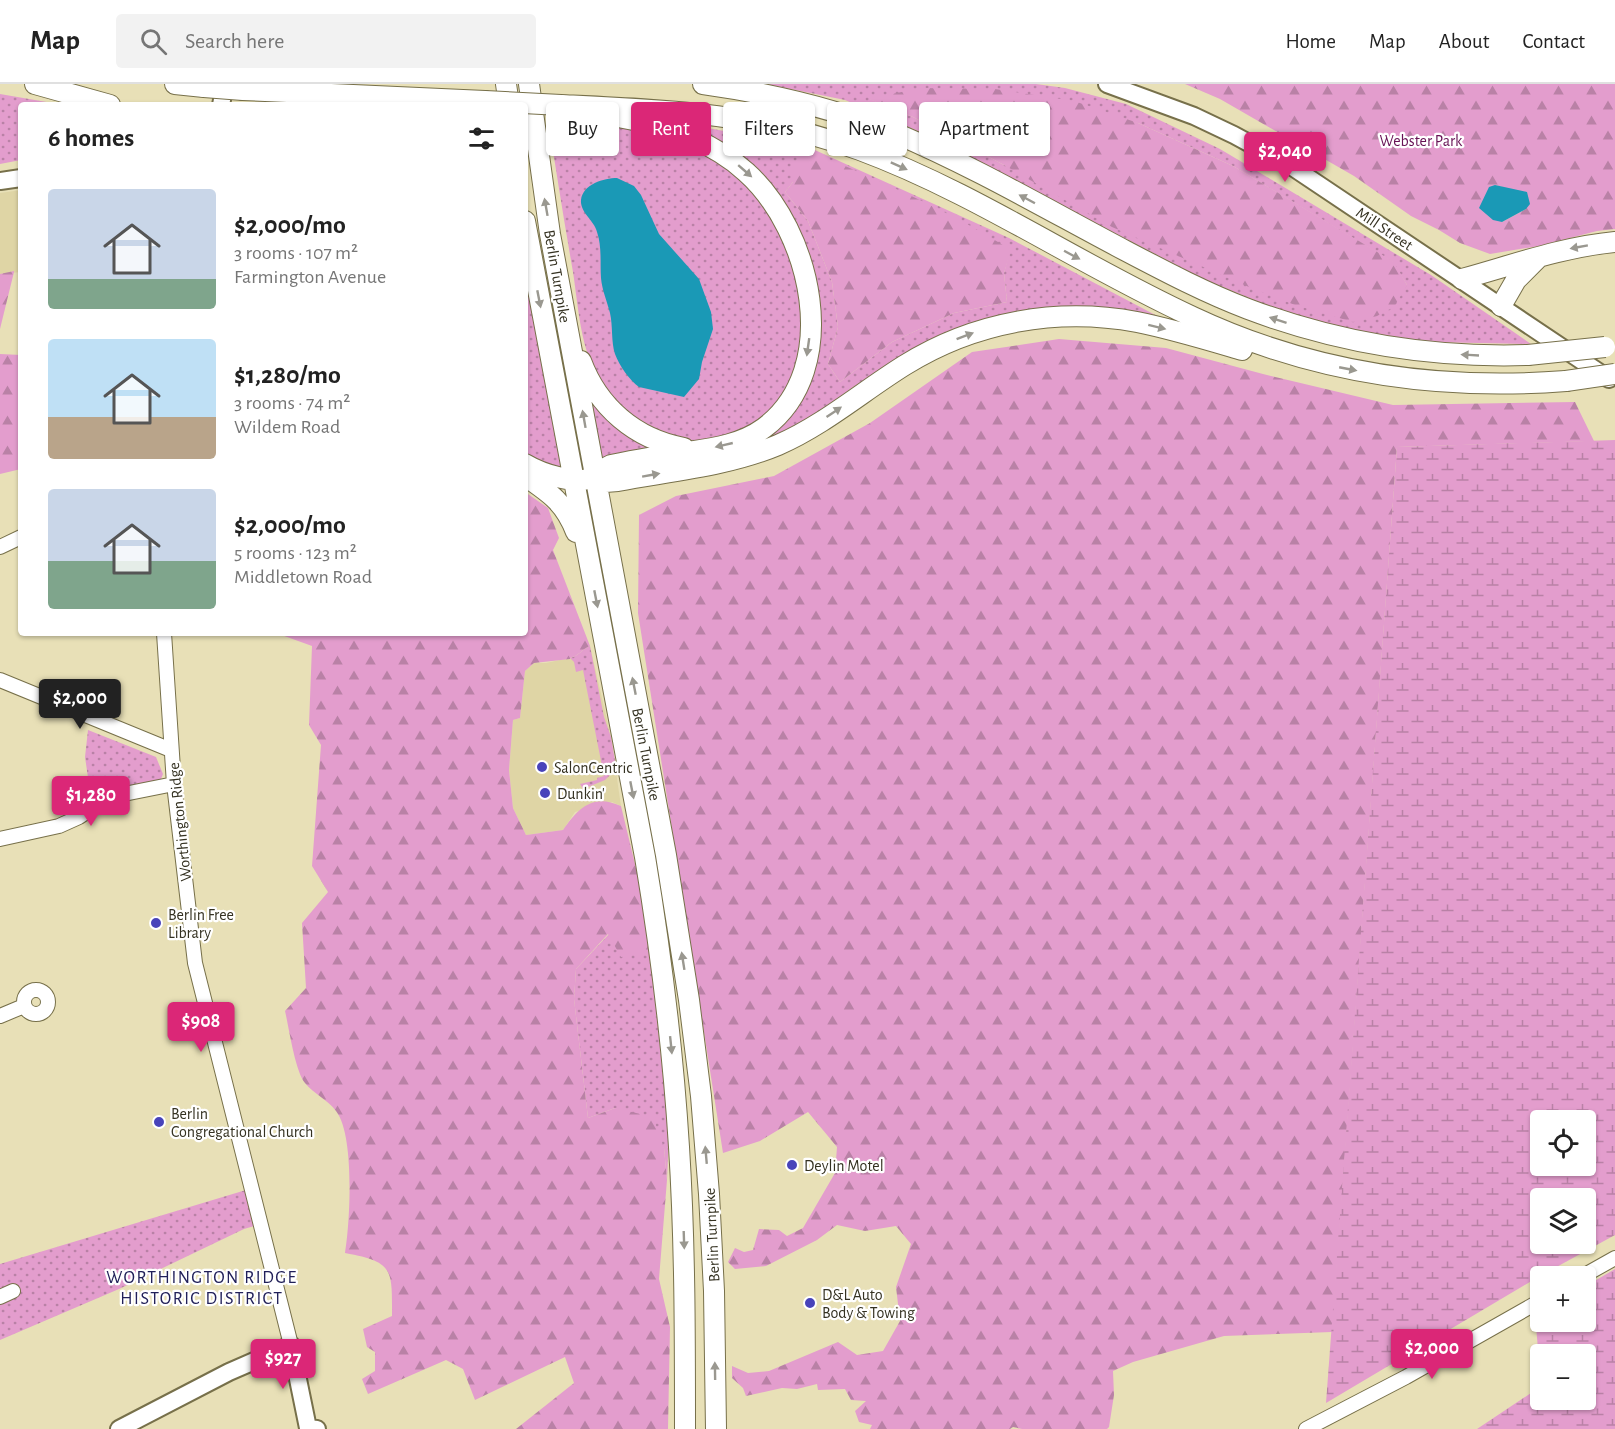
<!DOCTYPE html>
<meta charset="utf-8">
<style>
body{margin:0;font-family:"Alegreya Sans",sans-serif;background:#f2f2f2;color:#222;height:100vh;display:flex;flex-direction:column;font-size:22px;white-space:nowrap}
*{box-sizing:border-box;margin:0}
p{font-size:20px;color:#767676}
.icon{flex:none;width:33px;height:33px;fill:none;stroke:currentColor;stroke-width:2;stroke-linecap:round;stroke-linejoin:round}
.map{position:relative;flex:1;overflow:hidden}
.sheet{position:absolute;left:18px;top:18px;width:510px;height:534px;display:flex;flex-direction:column;background:#fff;border-radius:6px;box-shadow:0 2px 4px #0004}
.sheet>*{flex:none}
.banner{position:absolute;left:546px;top:18px;width:570px;height:54px;display:flex;gap:12px}
.buttons{position:absolute;left:1530px;top:1026px;display:grid;gap:12px}
.buttons a{display:grid;place-items:center;width:66px;height:66px;border-radius:6px;background:#fff;box-shadow:0 2px 4px #0004;font-size:30px}
.price{position:absolute;translate:-50% -51px;padding:0 14px;border-radius:6px;background:#db2777;color:#fff;font-size:20px;line-height:39px;filter:drop-shadow(0 2px 3px #0008)}
.price::after{content:'';position:absolute;left:50%;top:36px;width:18px;height:14px;margin-left:-9px;background:inherit;clip-path:polygon(0 0,100% 0,50% 100%)}
.price.current{background:#222;color:#fff}
ul{padding:0;list-style:none}
li{display:flex;align-items:center;gap:18px;height:150px;padding:0 30px}
li span{display:grid;place-items:center;flex:none;width:168px;height:120px;border-radius:6px;color:#555}
li>.icon{margin-inline-start:auto}
span .icon{width:72px;height:72px;fill:#fffc;stroke-width:1}
li b{font-size:26px}
h2{display:flex;justify-content:space-between;align-items:center;height:72px;padding:0 30px;font-size:26px}
.chip{padding:0 21px;border-radius:6px;background:#fff;box-shadow:0 2px 4px #0004;font-size:21px;line-height:54px}
.chip.current{background:#db2777;color:#fff}
header{display:flex;align-items:center;gap:36px;box-sizing:border-box;height:84px;padding:0 30px;background:#fff;border-bottom:2px solid #e0e0e0}
header strong{font-size:28px}
nav{display:flex;gap:33px;margin-inline-start:auto;font-size:21px}
.search{width:420px;height:54px;background:#f2f2f2;display:flex;align-items:center;gap:15px;box-sizing:border-box;padding:0 21px;border-radius:6px;color:#767676;font-size:22px}
.map>svg:first-child{display:block}
</style>
<header>
<strong>Map</strong>
<div class="search"><svg class="icon" aria-label="search" viewBox="0 0 24 24"><circle cx="10" cy="10" r="6"/><path d="M15 15l6 6"/></svg>Search here</div>
<nav><a>Home</a><a>Map</a><a>About</a><a>Contact</a></nav>
</header>
<div class="map">
<svg width="1615" height="1345" viewBox="0 0 1615 1345">
<defs>
<pattern id="grass-dots" width="8" height="8" patternUnits="userSpaceOnUse" patternTransform="scale(1.5)"><rect width="8" height="8" fill="#e39dcd"/><path d="M2 2h.1M6 6h.1" fill="none" stroke="#b981a6" stroke-width="1.8" stroke-linecap="round"/></pattern>
<pattern id="forest-firs" width="22" height="20" patternUnits="userSpaceOnUse" patternTransform="scale(1.5)"><rect width="22" height="20" fill="#e39dcd"/><path d="M5 1l3.5 6h-7zM16 11l3.5 6h-7z" fill="#b981a6"/></pattern>
<pattern id="wetland-marsh" width="20" height="14" patternUnits="userSpaceOnUse" patternTransform="scale(1.5)"><rect width="20" height="14" fill="#e39dcd"/><path d="M1 5h8M5 5V1M11 12h8M15 12V8" fill="none" stroke="#b981a6"/></pattern>
</defs>
<rect width="100%" height="100%" fill="#e8e0b7"/>
<path fill="#dfd5a5" d="M21,106V188L0,190V109Z
M590,562L611,653L621,722L612,718L575,728L563,746L526,751L513,724L509,686L513,636L520,634L525,587L534,579H546L578,572Z"/>
<path fill="url(#grass-dots)" fill-rule="evenodd" d="M766,0H1036L1065,4L1126,20L1220,65L1431,191L1531,260L1428,258L1345,245L1269,222L1203,195L925,50L845,16ZM870,15L1138,39L1233,82L1393,178L1407,201L1004,81L913,33Z
M0,10L64,21H21V76L0,80Z
M548,35C606,38 675,45 723,79C729,83 734,90 740,95C763,120 783,143 793,176C808,222 804,285 774,324C759,344 718,359 694,357C688,356 682,354 676,353C655,348 625,333 611,316C605,309 599,297 595,288C580,258 578,221 573,188C564,137 556,86 548,35Z
M680,39L806,62L1009,154L1182,245L1103,226L1052,223L1001,231L925,260L853,303L791,349L757,358L770,348L819,236L815,192L803,156L788,130ZM793,98L1010,166L1004,189L1007,218L954,229L892,258L840,298L828,280L838,243L832,198L808,137L785,108Z
M525,192L560,379V382L557,386L525,372Z
M588,304L654,364L605,375L601,372Z
M590,562L604,633L611,653L615,677L610,691L605,696L583,705L580,700L597,696V694L604,692L583,586L576,588L574,578L570,574C579,572 582,565 590,562Z
M88,646L156,673L163,690L159,700L96,717L91,714L85,673Z
M609,850L650,868L669,1049L667,1096L664,1064L615,1024L588,1034L574,915L576,885Z
M256,1103L264,1139L244,1145L119,1205L0,1256V1180Z"/>
<path fill="url(#forest-firs)" fill-rule="evenodd" d="M1185,0H1615V145L1597,147L1539,162L1490,170L1460,159L1439,146L1411,132L1354,92L1220,15ZM1495,101L1509,105L1526,125L1502,138Z
M920,4L995,5L1074,17L1138,39L1233,82L1394,178L1407,201L1394,223L1377,232L1353,238L1295,221L1249,203L1112,143L1004,81L913,33L869,15Z
M808,66C877,96 947,125 1011,166L1004,189L1007,218L954,229L892,258L840,298L828,280L838,243L832,198L808,137L785,108L793,98L790,83Z
M14,187V188L0,245V190Z
M1059,255L1166,264L1263,290L1393,321L1575,318L1594,357L1397,363L1332,1248L1224,1252L1133,1278L1113,1287L1114,1311L1109,1343L1107,1345H1022L1013,1343L1010,1345H870L872,1341L859,1338L855,1327L866,1317L851,1316L845,1305L818,1306L817,1300L797,1305L782,1304L746,1312L743,1304L732,1294V1282L748,1289L769,1287L838,1258L857,1271L883,1267L900,1237L896,1203L911,1160L896,1142L865,1147L837,1141L817,1156L766,1182L735,1185L728,1178L735,1164L744,1168L753,1166L759,1145L779,1146L787,1152L803,1144L835,1089L837,1063L808,1028L760,1057L723,1069L638,529L639,431L676,412L774,392L870,339L972,268Z
M0,270L21,271V385L0,390Z
M525,408L548,424L559,454L553,466L590,562C582,565 579,572 570,574V575L534,579L525,587L520,634L513,636L509,686L513,724L526,751L563,746C578,724 593,709 621,722L642,809L650,868L621,873L608,850L576,885L574,915L588,1034L615,1024L653,1033L664,1064L667,1096L659,1195L670,1243L668,1345H516L574,1299L565,1273L475,1316L463,1285L446,1276L368,1310L362,1295L375,1287V1268L367,1263L363,1245L392,1232C392,1185 394,1178 345,1169C350,1139 355,1051 336,1027C328,1016 314,1010 305,999C295,987 289,944 285,927L306,904L302,839L328,808L312,782L321,661L309,641L312,562L276,549H525Z"/>
<path fill="url(#wetland-marsh)" fill-rule="evenodd" d="M1615,356V1151L1540,1192L1326,1319L1397,363ZM1540,1036H1586V1082H1540ZM1586,1114V1160H1540V1114Z
M1615,1185V1345H1477L1531,1309L1540,1288L1535,1231L1540,1228V1238H1586V1202ZM1540,1270H1586V1316H1540Z"/>
<path fill="#1a99b6" d="M617,94L634,102L641,111L659,150L699,195L711,228L713,245L702,278L699,295L684,313L639,303C630,297 619,281 615,270C611,258 613,242 610,229C607,217 602,206 601,194C600,179 602,162 597,148C594,136 580,129 581,116C583,100 604,94 617,94Z
M1495,101L1527,108L1530,120L1526,125L1502,138L1493,136L1479,124L1489,103Z"/>
<g fill="none" stroke-linecap="round" stroke-linejoin="round">
<g stroke="#77704a" stroke-width="16">
<path id="minor" d="M0,463L21,453
M164,549L174,700L195,879L291,1261
M0,596L171,666
M0,755L59,742L79,733L109,713L174,700
M24 918a12 12 0 1 1 24 0a12 12 0 1 1-24 0Z
M0,932L24,922
M1583,1192L1615,1174
M0,1213L13,1207
M1306,1345L1406,1293L1540,1217"/>
</g>
<g stroke="#77704a" stroke-width="20">
<path id="major" d="M1107,0L1194,32L1234,51L1291,82L1609,295
M221,21L225,0
M0,97L21,94
M119,1345L229,1288L291,1261L308,1344L317,1345"/>
</g>
<g stroke="#77704a" stroke-width="22">
<path id="highway" d="M35,0L110,21
M175,0L204,3
M506,0L509,21
M529,0L550,150L666,771L689,916L701,1012L709,1110L714,1207L716,1345
M703,0C768,9 834,24 895,49C975,83 1050,127 1126,167C1166,188 1206,209 1248,225C1338,259 1432,274 1528,271
M243,6L485,17
M561,21C667,26 758,29 860,66C976,109 1080,181 1193,233C1310,288 1437,307 1566,297
M525,137L645,773C661,869 673,966 679,1063C685,1157 685,1251 685,1345
M1462,195C1513,181 1562,163 1615,158
M1501,222L1516,196L1538,174
M581,277C598,323 635,355 684,364
M525,380C540,389 579,403 595,392C601,388 604,384 611,381C632,377 653,373 674,370C705,365 738,363 764,344C844,284 811,146 746,88C711,56 665,41 618,33
M525,392C550,409 565,419 576,448
M595,393L605,398L618,397C671,387 728,382 778,361C824,341 863,307 905,281C974,238 1057,223 1137,238C1172,245 1208,256 1242,266"/>
</g>
<use href="#minor" stroke="#fff" stroke-width="14"/>
<use href="#major" stroke="#fff" stroke-width="16"/>
<use href="#highway" stroke="#fff" stroke-width="20"/>
<g stroke="#77704a" stroke-width="22" stroke-linecap="butt">
<path id="highway-bridge" d="M204,3L243,6
M485,17L561,21
M1528,271L1605,263
M1566,297L1615,290"/>
</g>
<use href="#highway-bridge" stroke="#fff" stroke-width="20"/>
</g>
<defs><path id="oneway-solid" d="M-6-.8H1V-3.2L6.5 0L1 3.2V.8H-6Z" transform="scale(1.5)"/></defs>
<g fill="#9a9890">
<use href="#oneway-solid" transform="translate(899 82) rotate(24)"/>
<use href="#oneway-solid" transform="translate(745 87) rotate(41)"/>
<use href="#oneway-solid" transform="translate(1027 115) rotate(-152)"/>
<use href="#oneway-solid" transform="translate(546 123) rotate(-100)"/>
<use href="#oneway-solid" transform="translate(1579 163) rotate(170)"/>
<use href="#oneway-solid" transform="translate(1072 171) rotate(28)"/>
<use href="#oneway-solid" transform="translate(539 215) rotate(79)"/>
<use href="#oneway-solid" transform="translate(1278 236) rotate(-162)"/>
<use href="#oneway-solid" transform="translate(1157 243) rotate(14)"/>
<use href="#oneway-solid" transform="translate(965 252) rotate(-21)"/>
<use href="#oneway-solid" transform="translate(808 263) rotate(98)"/>
<use href="#oneway-solid" transform="translate(1470 271) rotate(-177)"/>
<use href="#oneway-solid" transform="translate(1348 285) rotate(11)"/>
<use href="#oneway-solid" transform="translate(834 328) rotate(-34)"/>
<use href="#oneway-solid" transform="translate(584 335) rotate(-100)"/>
<use href="#oneway-solid" transform="translate(724 361) rotate(167)"/>
<use href="#oneway-solid" transform="translate(651 391) rotate(-10)"/>
<use href="#oneway-solid" transform="translate(596 515) rotate(79)"/>
<use href="#oneway-solid" transform="translate(634 602) rotate(-101)"/>
<use href="#oneway-solid" transform="translate(632 706) rotate(79)"/>
<use href="#oneway-solid" transform="translate(683 877) rotate(-99)"/>
<use href="#oneway-solid" transform="translate(671 961) rotate(84)"/>
<use href="#oneway-solid" transform="translate(706 1071) rotate(-95)"/>
<use href="#oneway-solid" transform="translate(684 1156) rotate(88)"/>
<use href="#oneway-solid" transform="translate(715 1287) rotate(-91)"/>
</g>
<g fill="#4843ba" stroke="#fff" stroke-width="2">
<circle cx="542" cy="683" r="6"/>
<circle cx="545" cy="709" r="6"/>
<circle cx="156" cy="839" r="6"/>
<circle cx="159" cy="1038" r="6"/>
<circle cx="792" cy="1081" r="6"/>
<circle cx="810" cy="1219" r="6"/>
</g>
<g text-anchor="middle" stroke-width="4.5" stroke-linejoin="round" paint-order="stroke">
<g font-size="16" fill="#671255" stroke="#fff">
<text x="1421" y="62">Webster Park</text>
</g>
<g font-size="16" fill="#343121" stroke="#fff">
<text transform="translate(1385 144) rotate(34)" y="6">Mill Street</text>
<text transform="translate(558 192) rotate(80)" y="6">Berlin Turnpike</text>
<text transform="translate(647 670) rotate(79)" y="6">Berlin Turnpike</text>
<text transform="translate(179 738) rotate(-96)" y="6">Worthington Ridge</text>
<text transform="translate(711 1151) rotate(-93)" y="6">Berlin Turnpike</text>
</g>
<g font-size="16" fill="#343121" stroke="#fff" text-anchor="start">
<text x="554" y="689">SalonCentric</text>
<text x="557" y="715">Dunkin'</text>
<text x="168" y="836">Berlin Free<tspan x="168" dy="18">Library</tspan></text>
<text x="171" y="1035">Berlin<tspan x="171" dy="18">Congregational Church</tspan></text>
<text x="804" y="1087">Deylin Motel</text>
<text x="822" y="1216">D&amp;L Auto<tspan x="822" dy="18">Body &amp; Towing</tspan></text>
</g>
<g font-size="18" letter-spacing="1.5" fill="#212059" stroke="#fff">
<text x="202" y="1199">WORTHINGTON RIDGE<tspan x="202" dy="21">HISTORIC DISTRICT</tspan></text>
</g>
</g>
</svg>
<div class="buttons">
<a><svg class="icon" aria-label="locate" viewBox="0 0 24 24"><circle cx="12" cy="12" r="6"/><path d="M12 2v4M12 18v4M2 12h4M18 12h4"/></svg></a>
<a><svg class="icon" aria-label="layers" viewBox="0 0 24 24"><path d="M12 4l9 5-9 5-9-5zM3 14l9 5 9-5"/></svg></a>
<a>+</a>
<a>−</a>
</div>
<b class="price" style="left:1285px;top:99px">$2,040</b>
<b class="price current" style="left:80px;top:646px">$2,000</b>
<b class="price" style="left:91px;top:743px">$1,280</b>
<b class="price" style="left:201px;top:969px">$908</b>
<b class="price" style="left:1432px;top:1296px">$2,000</b>
<b class="price" style="left:283px;top:1306px">$927</b>
<div class="banner">
<a class="chip">Buy</a>
<a class="chip current">Rent</a>
<a class="chip">Filters</a>
<a class="chip">New</a>
<a class="chip">Apartment</a>
</div>
<section class="sheet">
<h2>6 homes<svg class="icon" aria-label="filters" viewBox="0 0 24 24"><path d="M4 7h16M4 17h16"/><circle cx="9" cy="7" r="2"/><circle cx="15" cy="17" r="2"/></svg></h2>
<ul>
<li><span style="background:linear-gradient(#c9d6e8 75%,#7fa58c 0)"><svg class="icon" aria-label="home" viewBox="0 0 24 24"><path d="M3 11l9-7 9 7M6 9v11h12V9"/></svg></span><div><b>$2,000/mo</b><p>3 rooms · 107 m²</p><p>Farmington Avenue</p></div></li>
<li><span style="background:linear-gradient(#bfe0f5 65%,#b9a48a 0)"><svg class="icon" aria-label="home" viewBox="0 0 24 24"><path d="M3 11l9-7 9 7M6 9v11h12V9"/></svg></span><div><b>$1,280/mo</b><p>3 rooms · 74 m²</p><p>Wildem Road</p></div></li>
<li><span style="background:linear-gradient(#c9d6e8 60%,#7fa58c 0)"><svg class="icon" aria-label="home" viewBox="0 0 24 24"><path d="M3 11l9-7 9 7M6 9v11h12V9"/></svg></span><div><b>$2,000/mo</b><p>5 rooms · 123 m²</p><p>Middletown Road</p></div></li>
</ul>
</section>
</div>
